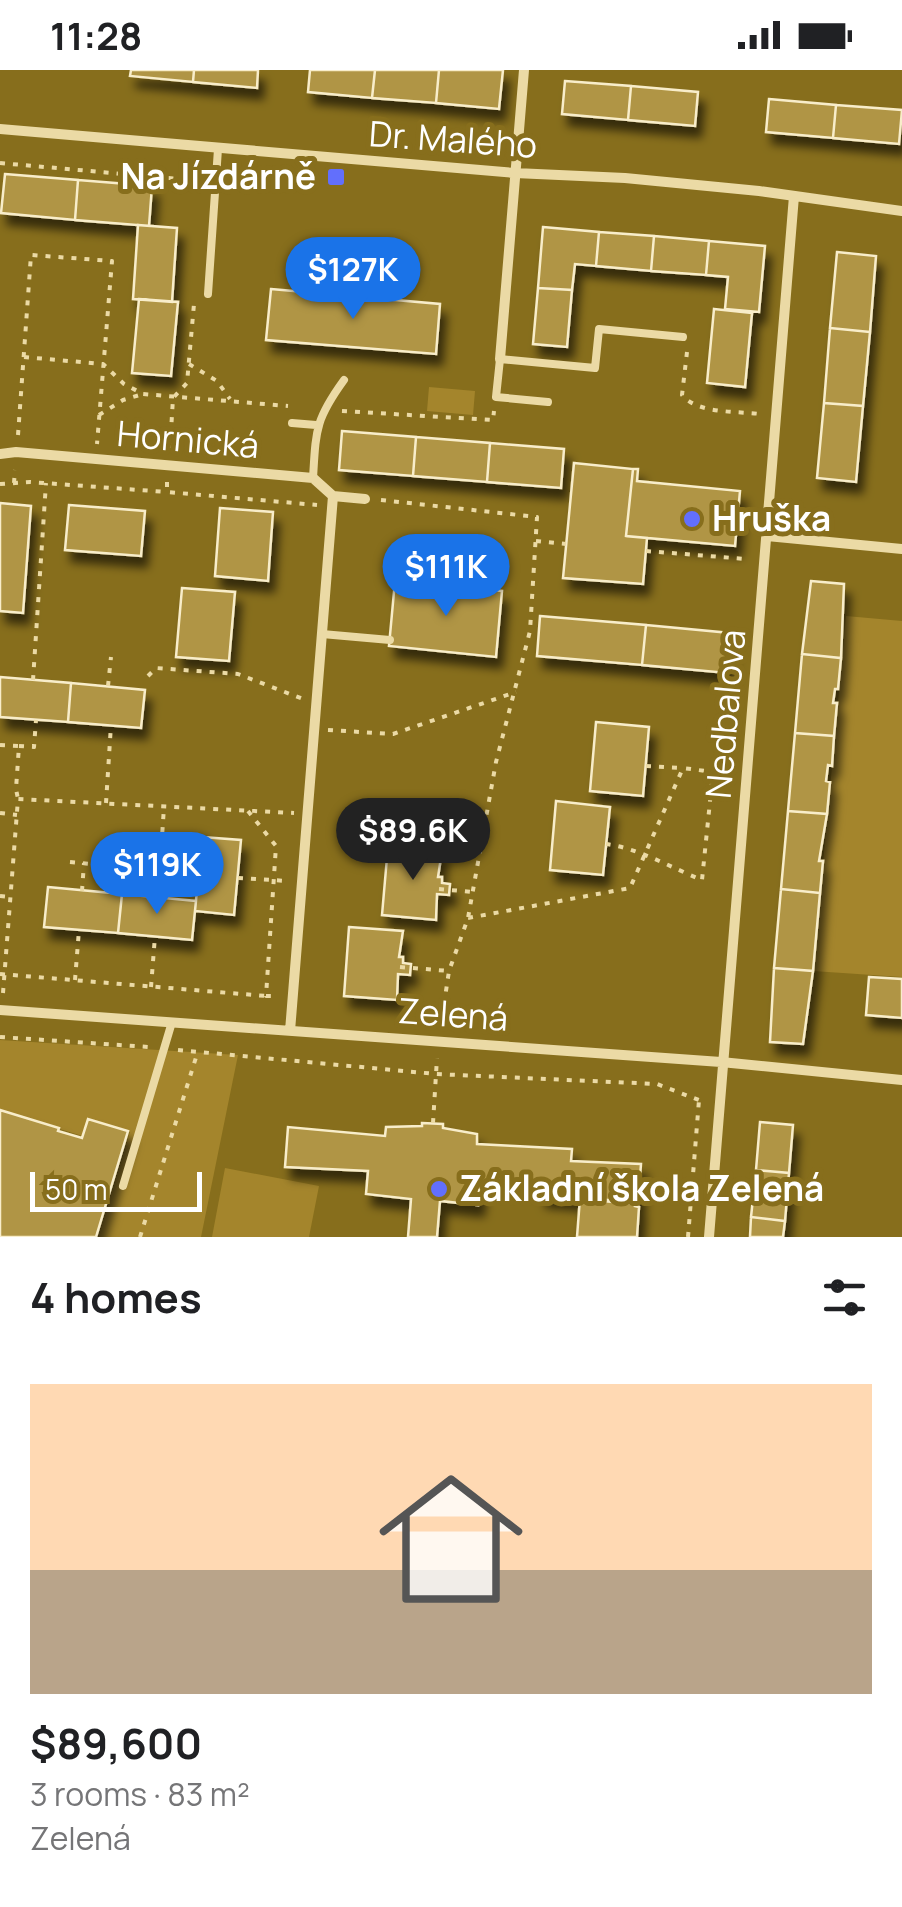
<!DOCTYPE html>
<meta charset="utf-8">
<style>
body{margin:0;font-family:Manrope,sans-serif;background:#f6f6f6;color:#202124;height:100vh;display:flex;flex-direction:column;font-size:38px;white-space:nowrap}
*{box-sizing:border-box;margin:0}
p{font-size:32px;color:#757577}
.icon{flex:none;width:55px;height:55px;fill:none;stroke:currentColor;stroke-width:2;stroke-linecap:round;stroke-linejoin:round}
.map{position:relative;height:1167px;overflow:hidden}
.drawer{display:flex;flex-direction:column;background:#fff;flex:1}
.drawer>*{flex:none}
.scale{position:absolute;left:30px;bottom:25px;width:172px;box-sizing:border-box;padding-left:10px;border:5px solid #fff;border-top:0;font-size:28px;line-height:35px;white-space:nowrap;color:#fff;-webkit-text-stroke:8px #876e1c;paint-order:stroke}
.price{position:absolute;translate:-50% -85px;padding:0 22px;border-radius:35px;background:#1a73e8;color:#fff;font-size:32px;line-height:65px;filter:drop-shadow(0 2px 5px #0008)}
.price::after{content:'';position:absolute;left:50%;top:60px;width:30px;height:22px;margin-left:-15px;background:inherit;clip-path:polygon(0 0,100% 0,50% 100%)}
.price.selected{background:#222;color:#fff}
ul{padding:0;list-style:none}
li{display:grid;align-content:center;gap:20px;height:530px;padding:0 30px}
li+li{border-top:2px solid #e0e0e0}
li span{display:grid;place-items:center;height:310px;border-radius:0px;color:#555}
li>.icon{margin-inline-start:auto}
span .icon{width:180px;height:180px;fill:#fffc;stroke-width:1}
li b{font-size:42px}
h2{display:flex;justify-content:space-between;align-items:center;height:120px;padding:0 30px;font-size:42px}
.status{display:flex;justify-content:space-between;align-items:center;height:70px;padding:0 50px;background:#fff;direction:ltr}
.status svg{height:28px;fill:currentColor}
.map>svg:first-child{display:block}
</style>
<div class="status"><b>11:28</b><svg viewBox="0 0 49 12"><path d="M0 12V9h3v3zM5 12V6h3v6zM10 12V3h3v9zM15 12V0h3v12zM26 1h20v11H26zM47 4h2v5h-2z"/></svg></div>
<div class="map">
<svg width="902" height="1167" viewBox="0 0 902 1167">
<defs>
<filter id="shadow"><feDropShadow dx="6" dy="11" stdDeviation="5" flood-color="#0009"/></filter>
</defs>
<rect width="100%" height="100%" fill="#876e1c"/>
<path fill="#a4852c" d="M429,317L475,321L473,345L427,341Z
M846,546L902,551V907L813,901Z
M0,970L238,985L201,1167H98L130,1062L91,1050L86,1067L0,1041Z
M225,1098L319,1116L309,1167H212Z"/>
<path fill="#b09544" stroke="#f8edca" stroke-width="2.5" filter="url(#shadow)" d="M131,0H194L193,12L130,6Z
M194,0H258L257,18L193,12Z
M310,0H375L372,28L308,22Z
M375,0H439L436,33L372,28Z
M439,0H503L499,39L436,33Z
M565,11L631,16L628,50L562,44Z
M631,16L698,22L695,56L628,50Z
M769,29L836,35L833,68L766,62Z
M836,35L902,40L899,74L833,68Z
M5,104L78,110L75,150L1,143Z
M78,110L152,116L149,156L75,150Z
M138,155L177,158L172,232L133,229Z
M543,157L599,162L596,196L575,194L572,220L538,218Z
M599,162L654,166L651,201L596,196Z
M654,166L709,171L706,205L651,201Z
M709,171L765,176L759,242L725,239L728,207L706,205Z
M837,182L876,186L870,262L830,258Z
M538,218L572,220L567,277L533,274Z
M271,219L440,234L436,284L266,270Z
M139,229L178,232L171,306L132,303Z
M714,239L752,243L745,317L707,313Z
M830,258L870,262L863,336L824,333Z
M824,333L863,336L856,412L817,408Z
M342,361L416,367L413,406L339,400Z
M416,367L490,373L487,412L413,406Z
M490,373L564,379L561,418L487,412Z
M574,393L633,399L626,466L647,468L643,514L563,508Z
M633,399H638L637,411L740,421L735,476L626,466Z
M0,433L31,436L23,543L0,541Z
M69,435L145,441L141,486L65,480Z
M220,438L273,442L268,511L215,506Z
M395,511L502,521L496,587L389,576Z
M811,511L844,514L841,588L802,584Z
M182,518L235,522L229,591L176,587Z
M540,546L646,555L642,595L537,586Z
M646,555L730,563L727,603L642,595Z
M802,584L841,588L838,619H835L833,633H837L834,666L795,663Z
M0,607L71,613L68,652L0,647Z
M71,613L145,620L141,658L68,652Z
M596,652L649,657L643,726L590,721Z
M795,663L834,666L832,696L828,695L826,711L830,712L827,744L788,741Z
M556,731L610,737L603,805L550,800Z
M788,741L827,744L819,791H823L820,823L781,819Z
M202,767L241,770L234,845L195,841Z
M388,776L442,781L438,807H442V813L450,814L449,825L437,824L436,850L382,845Z
M48,817L122,824L118,863L44,857Z
M781,819L820,823L813,901L774,898Z
M122,824L196,831L192,870L118,863Z
M349,857L403,861L399,887H403V893L411,894L410,905L398,904L397,930L344,926Z
M774,898L813,901L803,974L770,972Z
M869,907L902,909V948L866,945Z
M0,1040L59,1058L58,1061L82,1068L88,1049L128,1061L96,1167H0Z
M760,1052L793,1055L789,1103L756,1100Z
M422,1053L443,1054V1058L477,1064V1074L572,1079L571,1091L641,1094L638,1134L540,1126L541,1115L480,1110L478,1135L440,1131L437,1167H408L411,1129L366,1124L368,1101L285,1097L288,1057L385,1066L386,1057L422,1056Z
M756,1100L789,1103L785,1151L751,1147Z
M580,1128L636,1132L635,1136L639,1137L637,1167H577Z
M751,1147L785,1151L783,1167H750Z"/>
<g fill="none" stroke-linecap="round" stroke-linejoin="round">
<path stroke="#ebdaa5" stroke-width="4" stroke-dasharray="5 8" stroke-linecap="butt" d="M0,93L202,111
M687,282L682,325C698,344 736,341 760,344
M24,287L103,294L124,314L143,324L288,336
M189,294L217,311L230,329
M342,341L493,350L494,341
M99,345L123,330L143,324
M18,365L31,185L112,191L97,374
M170,378L173,328L187,313L194,234
M167,412V422L317,435
M14,413L15,400
M0,414L30,412L167,422
M381,430L537,447L530,561L496,692L468,848L449,901L441,954
M536,471L566,474
M646,481L746,489
M148,606L156,598L238,604L303,629
M33,610L46,413
M108,616L111,587
M328,660L393,664L516,622
M0,675L19,676L16,719L18,729
M19,676L34,677L36,650
M646,696L683,698
M106,733L111,655
M248,741L276,776L266,926H276
M0,743L17,745
M70,792L198,804
M238,808L288,811
M439,819L473,822
M82,821L84,793
M0,826L11,827
M158,827L164,737
M468,848L630,818L683,698L713,702L702,810C672,798 638,778 606,774
M400,897L449,901
M0,904L266,926
M75,910L79,860
M151,917L155,866
M3,923L18,729L294,743
M0,967L149,977
M178,980L436,1004L657,1014L704,1032
M433,1053L437,988
M140,1167L198,981
M688,1167L699,1030"/>
<path stroke="#ebdaa5" stroke-width="8" d="M208,224L218,79
M548,332L496,327L500,289L595,298L599,259L683,267
M292,353L316,355
M313,408C316,360 315,350 344,310
M322,564L390,570
M123,1116L172,952"/>
<path stroke="#ebdaa5" stroke-width="10" d="M0,59L515,103L625,108L759,121L902,141
M500,289L524,0
M0,384L16,382L313,408L333,426L365,429
M767,466L902,479
M0,940L721,992L902,1010
M290,961L333,426
M709,1167L794,126"/>
</g>
<g fill="#626ffc" stroke="#876e1c" stroke-width="4">
<rect x="326" y="97" width="20" height="20" rx="5"/>
<circle cx="692" cy="449" r="10"/>
<circle cx="439" cy="1119" r="10"/>
</g>
<g text-anchor="middle" stroke-width="10" stroke-linejoin="round" paint-order="stroke">
<g font-size="35" fill="#fff" stroke="#876e1c">
<text transform="translate(453 70) rotate(4)" y="12">Dr. Malého</text>
<text transform="translate(188 370) rotate(5)" y="12">Hornická</text>
<text transform="translate(726 644) rotate(-85)" y="12">Nedbalova</text>
<text transform="translate(453 945) rotate(4)" y="12">Zelená</text>
</g>
<g font-size="35" font-weight="bold" fill="#fff" stroke="#876e1c" text-anchor="start">
<text x="316" y="119" text-anchor="end">Na Jízdárně</text>
<text x="712" y="461">Hruška</text>
<text x="459" y="1131">Základní škola Zelená</text>
</g>
</g>
</svg>
<div class="scale">50 m</div>
<b class="price" style="left:353px;top:252px">$127K</b>
<b class="price" style="left:446px;top:549px">$111K</b>
<b class="price selected" style="left:413px;top:813px">$89.6K</b>
<b class="price" style="left:157px;top:847px">$119K</b>
</div>
<section class="drawer">
<h2>4 homes<svg class="icon" aria-label="filters" viewBox="0 0 24 24"><path d="M4 7h16M4 17h16"/><circle cx="9" cy="7" r="2"/><circle cx="15" cy="17" r="2"/></svg></h2>
<ul>
<li><span style="background:linear-gradient(#ffd9b3 60%,#b9a48a 0)"><svg class="icon" aria-label="home" viewBox="0 0 24 24"><path d="M3 11l9-7 9 7M6 9v11h12V9"/></svg></span><div><b>$89,600</b><p>3 rooms · 83 m²</p><p>Zelená</p></div></li>
</ul>
</section>
